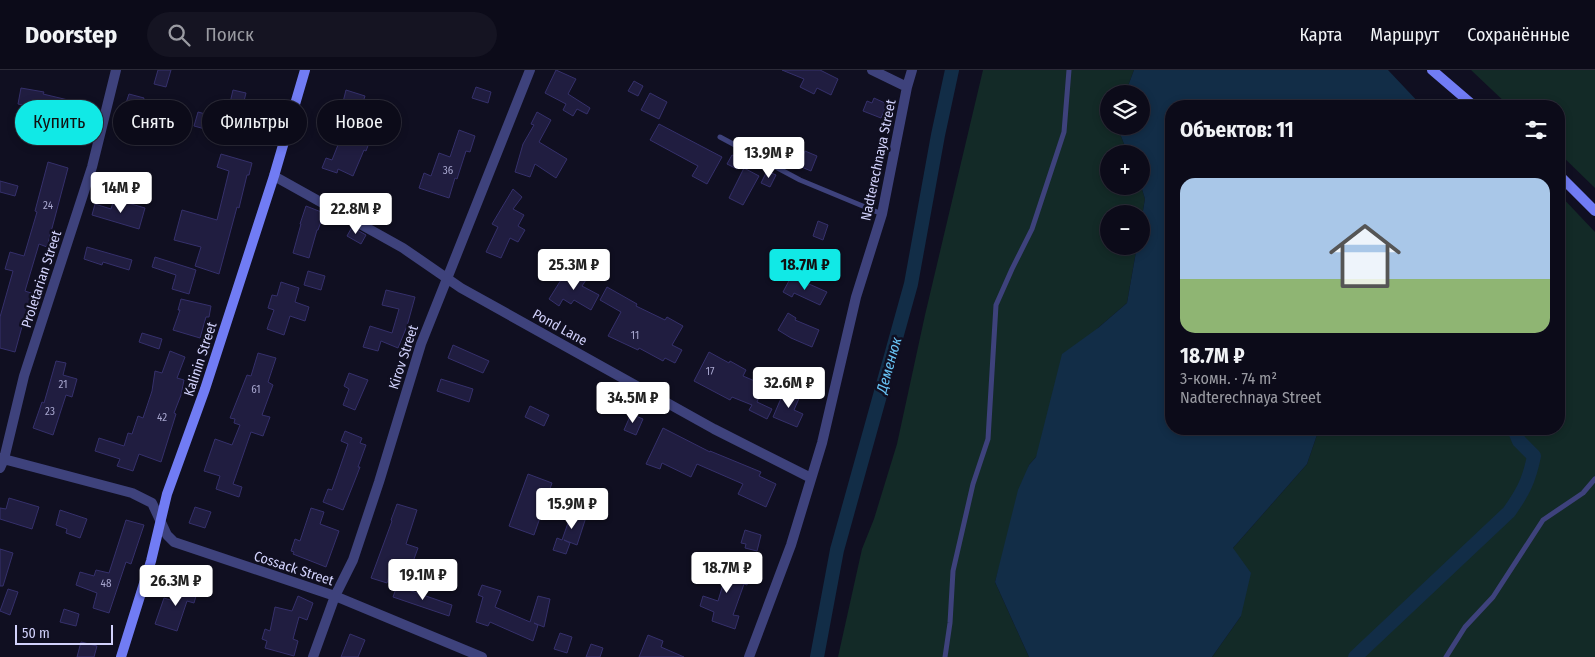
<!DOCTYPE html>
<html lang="ru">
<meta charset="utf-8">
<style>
body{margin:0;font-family:"Fira Sans Condensed",sans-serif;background:#151422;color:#f1f3f6;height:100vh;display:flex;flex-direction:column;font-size:19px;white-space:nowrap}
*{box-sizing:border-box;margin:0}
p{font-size:16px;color:#9a9ba2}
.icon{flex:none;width:28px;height:28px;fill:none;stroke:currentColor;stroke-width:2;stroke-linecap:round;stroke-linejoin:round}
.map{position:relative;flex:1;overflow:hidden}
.drawer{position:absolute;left:1165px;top:30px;width:400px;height:335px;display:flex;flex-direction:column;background:#0c0b19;border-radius:20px;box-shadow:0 2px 8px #0003,0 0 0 1px #2c2b38}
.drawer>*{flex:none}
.hud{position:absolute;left:15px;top:30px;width:475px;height:45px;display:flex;gap:10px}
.controls{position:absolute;left:1100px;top:15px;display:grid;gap:10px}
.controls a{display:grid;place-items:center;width:50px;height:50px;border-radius:50%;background:#0c0b19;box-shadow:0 2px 8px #0003,0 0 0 1px #2c2b38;font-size:25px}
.scale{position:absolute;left:15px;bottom:12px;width:98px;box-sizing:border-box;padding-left:5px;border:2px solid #d2d2fc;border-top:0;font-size:14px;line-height:18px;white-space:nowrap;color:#d2d2fc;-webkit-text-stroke:4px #100f21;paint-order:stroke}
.price{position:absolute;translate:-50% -42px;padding:0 11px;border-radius:5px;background:#fff;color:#222;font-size:16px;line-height:32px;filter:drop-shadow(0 1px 2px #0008)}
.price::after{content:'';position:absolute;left:50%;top:30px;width:15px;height:11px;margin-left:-8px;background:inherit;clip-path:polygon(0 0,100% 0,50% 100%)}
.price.active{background:#11e9e6;color:#111}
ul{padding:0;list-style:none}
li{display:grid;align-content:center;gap:10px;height:265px;padding:0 15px}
li span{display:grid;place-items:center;height:155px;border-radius:15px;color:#555}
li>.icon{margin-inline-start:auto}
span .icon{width:90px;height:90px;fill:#fffc;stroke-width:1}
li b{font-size:21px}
h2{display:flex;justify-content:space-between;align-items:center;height:60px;padding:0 15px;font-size:21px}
.tag{padding:0 18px;border-radius:22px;background:#0c0b19;box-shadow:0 2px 8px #0003,0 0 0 1px #2c2b38;font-size:18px;line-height:45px}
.tag.active{background:#11e9e6;color:#111}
header{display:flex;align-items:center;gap:30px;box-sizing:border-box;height:70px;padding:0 25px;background:#0c0b19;border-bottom:1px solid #2c2b38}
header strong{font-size:24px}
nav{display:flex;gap:28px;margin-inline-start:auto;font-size:18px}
.search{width:350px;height:45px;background:#151422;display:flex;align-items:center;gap:12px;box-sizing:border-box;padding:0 18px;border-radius:28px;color:#9a9ba2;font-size:19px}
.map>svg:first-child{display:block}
</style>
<header>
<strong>Doorstep</strong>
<div class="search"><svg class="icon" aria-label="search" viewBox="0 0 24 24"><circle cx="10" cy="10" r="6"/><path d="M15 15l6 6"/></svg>Поиск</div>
<nav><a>Карта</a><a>Маршрут</a><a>Сохранённые</a></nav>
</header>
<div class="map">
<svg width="1595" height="587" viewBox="0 0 1595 587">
<rect width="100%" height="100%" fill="#100f21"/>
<path fill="#132a27" d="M983,0H1134L1125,24H1109V56H1117L1128,84H1109V116H1141L1145,129L1141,152V144H1109V176H1137L1127,233L1098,258L1036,387L1029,395L995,512L1029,587H838L862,479L874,449L897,374L925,245Z
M1471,0H1595V118L1559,83V36H1509Z
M1559,124L1595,162V587H1212L1241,546L1233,478L1307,394L1319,359H1559Z"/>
<path fill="#122d47" d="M1134,0H1388L1422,36H1171V359H1319L1307,394L1233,478L1251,503L1241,546L1212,587H1029L995,512L1018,420L1029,395L1036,387L1062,284L1098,258L1127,233L1137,176H1141V152L1145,129L1141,116V84H1128L1117,56H1141V24H1125Z"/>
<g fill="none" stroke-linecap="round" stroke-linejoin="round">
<path stroke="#122d47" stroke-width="14" d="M817,587L837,480L911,214L938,65L952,0
M1355,587L1509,442C1523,422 1529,411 1534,386L1519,371L1514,359"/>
</g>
<path fill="#201d40" stroke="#35306b" d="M158,0H171L166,17L154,14Z
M556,0L576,9L568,24L590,38L587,44L577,39L573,46L563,40L566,34L545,23Z
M782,0H820L838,9L831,25L817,18L814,24L800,17L804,9Z
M634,11L643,16L638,26L628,21Z
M476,17L491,22L488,33L472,28Z
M21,18L44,22L43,24L89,35L81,66L41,56L45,40L18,34Z
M233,20L246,23L236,63H234L233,69L222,67Z
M346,20L365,26L361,38L367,40L362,61L372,65L366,81L364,80L353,106L338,99L337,103L322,98L326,88L332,90L340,70L335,68L337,64L333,62L345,33L343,32Z
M650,23L667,32L659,49L641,40Z
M129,24L144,28L140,44L124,39Z
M874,28L887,34L881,48L863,41L867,31L872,33Z
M198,42L209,45L205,59L194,56Z
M537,42L551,50L539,72L567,89L556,108L535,94L530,107L515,102L523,74L534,55L531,54Z
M659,54L722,87L707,114L692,106L698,96L650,70Z
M459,60L475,66L470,82L466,81L457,109L455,108L449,128L419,118L424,103L431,106L439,83L450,87Z
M805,81L817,86L811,101L799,96Z
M221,84L252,93L249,105H247L239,138L237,137L219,204L195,196L201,177L174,170L182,140L217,150L229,101L217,97Z
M732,85L741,89L737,99L727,94Z
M48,92L68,98L47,177L39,174L25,221L34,224L29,242H26L15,282L0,278V247L13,201L5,199L10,182L24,186L37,142L35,141Z
M744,98L759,106L743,135L729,128Z
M767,101L776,105L770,117L761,113Z
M0,111L18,116L15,126L0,122Z
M513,119L522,127L513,139L524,145L518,156L525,160L518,172L510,168L501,188L486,182L498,157L492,154Z
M114,129L145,138L139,159L92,145L95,134L111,139Z
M306,136L324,143L318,160H317L309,188L293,183L301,154H300Z
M818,151L828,155L823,170L813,166Z
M352,157L366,165L361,174L347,166Z
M87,177L132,190L129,200L103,192L102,195L84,189Z
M155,187L196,200L189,224L172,219L176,205L152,197Z
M308,201L325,206L321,220L304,215Z
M579,201L588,207L582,216L599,225L591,240L574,230L571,234L563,229L559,236L549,229L566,202L575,207Z
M791,207L808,216L809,214L827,222L820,235L794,223L792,227L783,222Z
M281,212L299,218L295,232L309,237L305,251L290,246L284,265L267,259L274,240L268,238L272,225L277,226Z
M607,217L637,234L636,236L665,250L667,247L683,256L672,275L682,280L675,293L665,288L663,291L639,278L638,280L608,266L621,242L600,230Z
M386,220L415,227L407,256L398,278L381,271L378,281L363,277L370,256L392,263L399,239L382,235Z
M181,229L211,236L209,247H206L200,268L173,260L180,240H178Z
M788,243L796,248L795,250L819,260L812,277L791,268L778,260Z
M142,263L162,269L159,279L139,272Z
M453,275L489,291L483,303L448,288Z
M170,281L185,287L177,308L184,310L181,325L174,343L176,344L161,392L139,384L133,401L117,396L120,389L95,381L99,368L124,376L128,363L132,364L138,346L143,348L152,321L155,301L162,303Z
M709,282L729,293L730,291L746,300L743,306L764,315L757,332L772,339L767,349L749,340L752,335L732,327L730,330L694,311Z
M258,283L276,288L268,312L273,315L262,345L270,347L263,366L251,362L233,414L242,417L239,427L216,419L220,406L204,401L215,369L232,375L240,355L234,353L235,349L230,348L247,305L251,306Z
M56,291L66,293L63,305L77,309L72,327L66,325L53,365L33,358L42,332L44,333Z
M349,303L368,310L355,340L343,335L349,319L344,316Z
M441,309L473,319L469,332L437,321Z
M785,319L800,326L794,340L803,344L797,357L773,347Z
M530,336L549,345L544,356L525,347Z
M631,344L643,349L636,365L624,360Z
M663,358L710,382V381L761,402L759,406L776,414L766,437L738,424L743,414L697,394L691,407L662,393L660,399L646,394Z
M345,361L362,368L360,373L366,375L358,397H360L355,410L343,440L323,432L328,419L332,420L348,374L341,371Z
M528,404L552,413L534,465L509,456Z
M9,428L39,437L32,459L0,449V438L6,439Z
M397,434L417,440L406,474L418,478L410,500L393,494L387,513L371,508L392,451L391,450Z
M574,436L588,441L577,475L564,470L570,473L566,484L553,480L557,468L562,470Z
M195,437L211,442L205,458L189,453Z
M311,438L324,442L320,454L339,461L326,497L293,484L294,482L291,481L295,469L300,471Z
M60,440L87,449L80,468L66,463L67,459L56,455Z
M126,450L144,455L131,494L126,492L109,543L93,538L97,523L76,515L80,502L94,506L96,500L109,503Z
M745,460L761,465L757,481L745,478L746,474L741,473Z
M0,479L13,483L3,516H0Z
M715,492L731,497L732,494L752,501L747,515L744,514L733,545L739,546L735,559L712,551L714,542L700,536L703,526L718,531L725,508L711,504Z
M180,513L198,519L194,533L187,531L177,561L155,554L164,528L174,531Z
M482,515L501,521L495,537L530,552L538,526L550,529L544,557L534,553L538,555L533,571L490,552L488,556L476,552L483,527L478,525Z
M397,516L452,535L449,546L393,527Z
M8,519L18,522L10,545L0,541Z
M298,526L313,533L307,550L299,547L293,569L298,571L294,586L265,578L267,571L262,569L265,559L270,561L275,537L292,541Z
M64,539L79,544L76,556L60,552Z
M560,563L572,567L567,583L554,579Z
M350,564L365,570L358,587H341Z
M648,565L663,571L661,577L684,587H639Z
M81,572L97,576L94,587H77Z
M591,574L603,578L600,587H586Z"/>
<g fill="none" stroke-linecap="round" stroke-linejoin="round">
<path stroke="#3e427c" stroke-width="5" d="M720,67L800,110L882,144
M945,587L950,553L953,501L973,414L988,369L996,235L1012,199L1032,159L1064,62L1069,0
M1446,587L1465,557L1493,527L1543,450L1583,423L1595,409"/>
<path stroke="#3e427c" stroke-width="10" d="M872,0L907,17
M274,106L403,178L461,218L714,359L811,408
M0,388L132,423L152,433L167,465L174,472L335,526L482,587
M0,398L4,389L24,306L92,97L116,0
M313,587L335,526L353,490L379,412L421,274L530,0
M749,587L791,475L822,373L856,227L882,144L907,17L912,0"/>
<path stroke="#717cf4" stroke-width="10" d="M1432,0L1474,36
M1559,105L1595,141
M121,587L151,491L167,424L205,319L274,106L305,0"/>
</g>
<g text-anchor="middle" stroke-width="5" stroke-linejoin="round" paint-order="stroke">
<g font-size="11" fill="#a6a5cd">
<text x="448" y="104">36</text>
<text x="48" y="139">24</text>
<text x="635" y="269">11</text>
<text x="710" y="305">17</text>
<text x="63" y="318">21</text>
<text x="256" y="323">61</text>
<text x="50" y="345">23</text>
<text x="162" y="351">42</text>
<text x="106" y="517">48</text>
</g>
<g font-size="14" fill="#d2d2fc" stroke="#100f21">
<text transform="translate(878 90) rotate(-78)" y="5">Nadterechnaya Street</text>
<text transform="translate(41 209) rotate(-72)" y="5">Proletarian Street</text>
<text transform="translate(560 257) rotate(29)" y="5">Pond Lane</text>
<text transform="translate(403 287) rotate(-72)" y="5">Kirov Street</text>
<text transform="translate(200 289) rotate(-72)" y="5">Kalinin Street</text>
<text transform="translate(294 498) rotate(18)" y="5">Cossack Street</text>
</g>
<g font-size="15" font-style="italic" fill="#68c3f4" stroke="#100f21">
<text transform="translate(889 295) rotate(-74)" y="5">Деменюк</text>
</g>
</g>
</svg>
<div class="controls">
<a><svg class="icon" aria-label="layers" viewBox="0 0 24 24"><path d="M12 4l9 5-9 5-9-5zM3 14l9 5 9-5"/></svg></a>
<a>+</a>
<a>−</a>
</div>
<div class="scale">50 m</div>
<b class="price" style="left:769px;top:109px">13.9M ₽</b>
<b class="price" style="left:121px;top:144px">14M ₽</b>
<b class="price" style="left:356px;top:165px">22.8M ₽</b>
<b class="price" style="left:574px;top:221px">25.3M ₽</b>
<b class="price active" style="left:805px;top:221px">18.7M ₽</b>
<b class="price" style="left:789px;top:339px">32.6M ₽</b>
<b class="price" style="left:633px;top:354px">34.5M ₽</b>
<b class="price" style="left:572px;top:460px">15.9M ₽</b>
<b class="price" style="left:727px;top:524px">18.7M ₽</b>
<b class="price" style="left:423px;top:531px">19.1M ₽</b>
<b class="price" style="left:176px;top:537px">26.3M ₽</b>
<div class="hud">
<a class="tag active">Купить</a>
<a class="tag">Снять</a>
<a class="tag">Фильтры</a>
<a class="tag">Новое</a>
</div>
<section class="drawer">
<h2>Объектов: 11<svg class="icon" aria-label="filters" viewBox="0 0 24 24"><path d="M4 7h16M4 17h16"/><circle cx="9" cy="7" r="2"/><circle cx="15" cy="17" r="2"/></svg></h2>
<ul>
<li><span style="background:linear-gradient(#a9c7e8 65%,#8fb573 0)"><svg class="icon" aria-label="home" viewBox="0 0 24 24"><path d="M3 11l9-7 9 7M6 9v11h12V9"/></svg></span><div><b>18.7M ₽</b><p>3-комн. · 74 m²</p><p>Nadterechnaya Street</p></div></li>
</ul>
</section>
</div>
